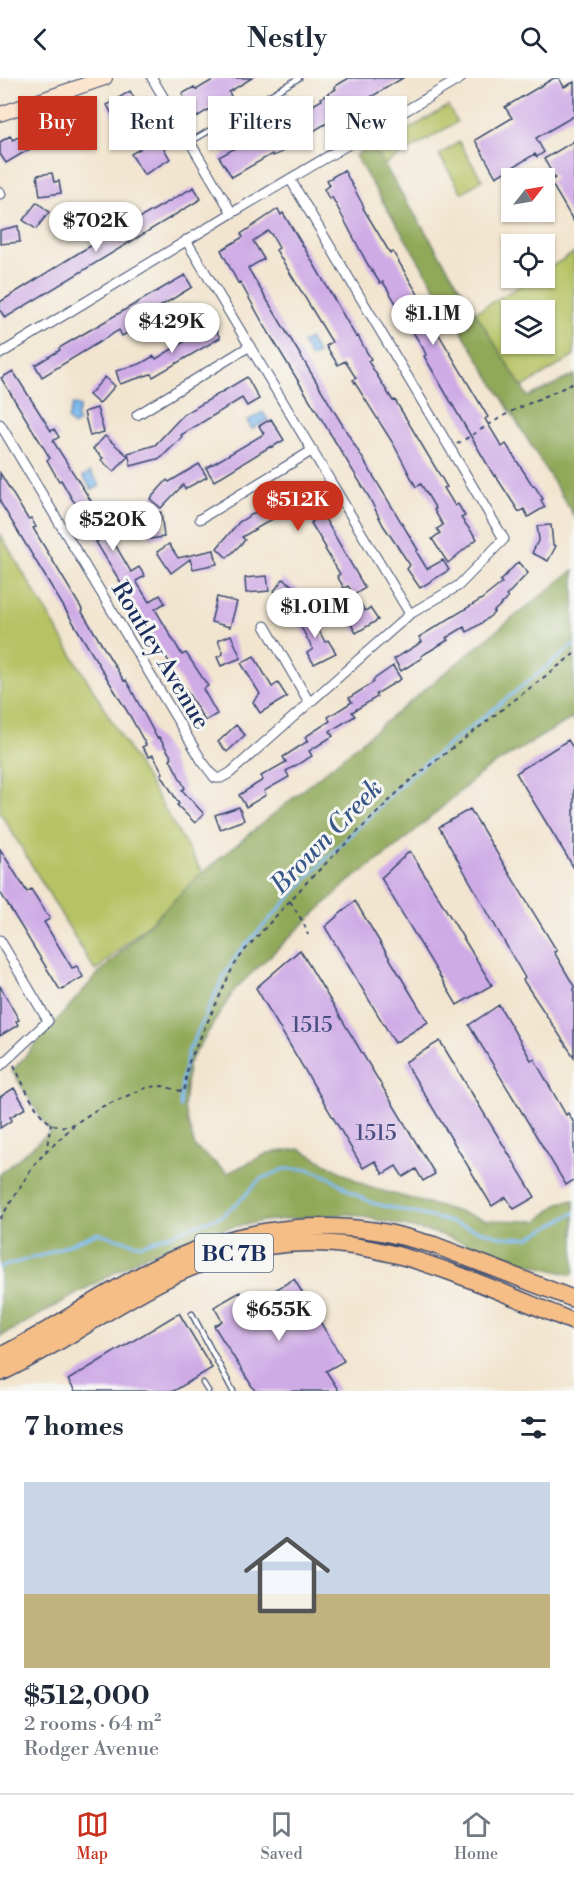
<!DOCTYPE html>
<meta charset="utf-8">
<style>
body{margin:0;font-family:"Libre Bodoni",serif;background:#f2f2f3;color:#1f2937;height:100vh;display:flex;flex-direction:column;font-size:22px;white-space:nowrap}
*{box-sizing:border-box;margin:0}
p{font-size:20px;color:#747a83}
.icon{flex:none;width:33px;height:33px;fill:none;stroke:currentColor;stroke-width:2;stroke-linecap:round;stroke-linejoin:round}
.map{position:relative;height:1313px;overflow:hidden}
.panel{display:flex;flex-direction:column;background:#fff;flex:1}
.panel>*{flex:none}
.hud{position:absolute;left:18px;top:18px;width:538px;height:54px;display:flex;gap:12px}
.needle{width:39px;rotate:59deg}
.fabs{position:absolute;left:501px;top:90px;display:grid;gap:12px}
.fabs a{display:grid;place-items:center;width:54px;height:54px;border-radius:0px;background:#fff;box-shadow:0 2px 4px #0004;font-size:30px}
.price{position:absolute;translate:-50% -51px;padding:0 14px;border-radius:21px;background:#fff;color:#222;font-size:20px;line-height:39px;filter:drop-shadow(0 2px 3px #0008)}
.price::after{content:'';position:absolute;left:50%;top:36px;width:18px;height:14px;margin-left:-9px;background:inherit;clip-path:polygon(0 0,100% 0,50% 100%)}
.price.active{background:#c8321e;color:#fff}
ul{padding:0;list-style:none}
li{display:grid;align-content:center;gap:12px;height:318px;padding:0 24px}
li+li{border-top:2px solid #e0e1e3}
li span{display:grid;place-items:center;height:186px;border-radius:0px;color:#555}
li>.icon{margin-inline-start:auto}
span .icon{width:108px;height:108px;fill:#fffc;stroke-width:1}
li b{font-size:26px}
h2{display:flex;justify-content:space-between;align-items:center;height:72px;padding:0 24px;font-size:26px}
.pill{padding:0 21px;border-radius:0px;background:#fff;box-shadow:0 2px 4px #0004;font-size:21px;line-height:54px}
.pill.active{background:#c8321e;color:#fff}
header{display:flex;justify-content:space-between;align-items:center;height:78px;padding:0 24px;background:#fff;font-size:27px;font-weight:800}
.tabs{display:flex;justify-content:space-around;align-items:center;height:84px;border-top:2px solid #e0e1e3;background:#fff;font-size:16px;color:#747a83}
.tabs a{display:grid;justify-items:center;gap:3px}
.tabs .active{color:#c8321e}
.map>svg:first-child{display:block}
</style>
<header><svg class="icon" aria-label="back" viewBox="0 0 24 24"><path d="M15 5l-7 7 7 7"/></svg>Nestly<svg class="icon" aria-label="search" viewBox="0 0 24 24"><circle cx="10" cy="10" r="6"/><path d="M15 15l6 6"/></svg></header>
<div class="map">
<svg width="574" height="1313" viewBox="0 0 574 1313">
<rect width="100%" height="100%" fill="#f6f6f2"/>
<filter id="ink" filterUnits="userSpaceOnUse"><feTurbulence type="fractalNoise" baseFrequency=".0167" numOctaves="2"/><feDisplacementMap in="SourceGraphic" scale="12" xChannelSelector="R" yChannelSelector="G"/><feConvolveMatrix kernelMatrix="1 2 1 2 8 2 1 2 1" color-interpolation-filters="sRGB"/></filter>
<filter id="wash" filterUnits="userSpaceOnUse"><feTurbulence type="fractalNoise" baseFrequency=".008" numOctaves="4" result="noise"/><feDisplacementMap in="SourceGraphic" scale="24" xChannelSelector="R" yChannelSelector="G"/><feGaussianBlur stdDeviation="1.35" result="paint"/><feColorMatrix in="noise" values="0 0 0 0 0 0 0 0 0 0 0 0 0 0 0 0 0 1.4 0 .05"/><feComposite in="paint" operator="in"/></filter>
<g filter="url(#wash)">
<rect width="100%" height="100%" fill="#f2e5cf"/>
<path fill="#b6c263" stroke="#687860" stroke-width="1.5" fill-rule="evenodd" d="M448,28L457,44L379,90L369,75Z
M459,64L482,102L462,115L439,77Z
M574,175V278L513,315L467,239L533,200H544L545,192ZM512,232H544V266H512Z
M0,456L204,797L95,893L0,734Z"/>
<path fill="#90a859" stroke="#566c5c" stroke-width="1.5" d="M371,66L528,319L574,297V438L355,78Z
M574,492V639L490,689L478,698L394,771L348,804L235,911L188,986L184,1030L195,1069L228,1095L268,1075L300,1071L368,1109L488,1142L538,1143L559,1125L574,1122V1194L572,1197L521,1184L439,1156L351,1136L263,1143L227,1150L146,1177L0,1259V1096L50,1054L12,993L96,898L202,795L491,557Z"/>
<path fill="#7bb8ed" stroke="#4b74a6" stroke-width="1.5" d="M309,261L318,276L311,280L302,265Z
M73,326L80,329L76,340L79,344L73,348L68,341Z
M263,334L268,342L252,351L247,343Z
M91,394L100,408L92,412L83,398Z"/>
<g fill="none" stroke-linecap="round" stroke-linejoin="round">
<path stroke="#7bb8ed" stroke-width="3" d="M180,1029L182,1001L188,974L226,894L239,874L323,784L412,696L574,567
M0,1189L43,1177L97,1155L141,1167L221,1138L242,1121L259,1102L284,1091H309L331,1100L351,1114L372,1125L439,1141L503,1159L528,1160L574,1135"/>
</g>
<g id="blocks">
<path fill="#cfabe6" d="M216,0H252L229,14L231,18L227,20L228,22L215,30L214,28L197,39L194,38L182,16L194,9L196,12Z
M349,0H403L310,55L311,57L298,65L297,63L280,75L273,78L272,76L232,99L219,79L288,41L276,21L287,15L299,35L322,22L321,20L336,11L334,9Z
M554,0H559L564,9L574,4V38L536,60L544,74L537,79L535,76L496,99L475,62L512,40L505,29Z
M130,13L137,25L140,23L146,34L144,36L170,81L144,97L131,76L140,71L126,46L120,50L107,27Z
M73,41L77,54L43,63L6,85L0,76V64L10,58L13,62L35,49L36,51Z
M574,63V144L550,103L555,100L544,81Z
M344,92L364,129L363,130L390,175L393,174L426,230L438,255L488,339L485,341L502,369L506,366L533,408L534,407L543,421L541,422L545,429L528,439L524,431L519,434L495,397L494,398L424,278L426,277L423,270L408,246L405,247L399,237L402,235L383,204L380,205L367,185L332,119L329,121L324,111L330,107L327,102Z
M52,95L54,104L59,103L61,115L40,118L37,97Z
M194,109L201,121L5,240L0,232V224L80,174Z
M37,124L49,134L36,151L23,142Z
M278,131L281,137L283,135L308,176L356,259L358,258L365,271L371,281L368,283L393,323L395,322L447,409L444,410L455,428L458,426L465,438L461,440L477,461L448,485L432,461L440,455L437,451L443,447L434,432L436,431L421,406L416,409L394,367L353,302L356,300L345,283L338,287L326,268L332,264L276,172L279,170L271,156L268,153L253,163L264,181L248,190L261,212L418,472L416,473L427,491L443,482L449,492L420,510L407,491L410,487L383,447L369,419L264,247L240,204L238,205L221,172L243,159L241,156Z
M18,148L20,164L0,166V152Z
M185,197L192,209L135,244L138,249L122,258L119,252L42,299L35,287L60,272L59,270L71,263Z
M209,238L220,260L153,299L151,296L120,306L116,293L140,286L154,278L156,281L202,253L197,244Z
M13,293L51,353L54,351L59,359L53,363L105,445L103,446L131,494L139,489L145,498L136,503L149,524L160,517L165,525L155,531L182,577L186,575L208,608L203,611L217,636L205,643L96,464L98,463L81,436L83,435L72,421L61,402L59,403L47,382L50,380L1,300Z
M105,299L115,308L99,326L89,317Z
M247,299L259,321L247,328L242,320L181,357L182,359L161,380L131,388L128,375L155,367L183,337Z
M97,330L104,354L90,358L84,334Z
M271,341L284,362L272,369L271,368L214,403L206,390L264,356L259,348Z
M105,358L128,378L114,394L101,382L103,380L93,371Z
M199,386L207,399L185,411L183,407L161,430L150,421L167,402L169,404Z
M0,395L28,441L31,440L36,449L33,450L83,533L82,534L124,603L126,602L157,660L159,659L172,680L170,681L185,710L182,712L204,736L195,745L177,727L179,726L161,696L163,695L153,677L149,679L142,669L146,667L130,638L0,424Z
M307,404L320,426L317,427L365,510L354,517L348,508L344,510L337,498L340,496L325,471L326,470L311,445L313,444L301,424L242,459L245,462L227,480L217,470L239,444Z
M161,434L164,459L150,461L147,436Z
M551,447L553,467L556,468L548,483L532,475L539,461L537,448Z
M169,466L178,480L214,472L217,486L193,491L190,481L171,495L157,474Z
M518,484L528,495L506,518L508,520L493,534L494,535L482,545L467,554L464,549L446,560L448,562L421,578L422,580L401,593L394,581L422,564L419,559L482,521L502,505L500,503Z
M267,498L269,513L246,515L245,500Z
M283,501L303,515L295,527L274,513Z
M217,519L237,524L230,549L211,544Z
M361,526L365,533L370,530L378,542L356,555L345,536Z
M309,534L325,564L328,562L336,575L314,586L307,575L313,571L296,540Z
M231,557L241,580L221,588L217,579L223,576L218,562Z
M254,578L272,609L278,605L287,619L260,635L253,624L260,616L241,585Z
M393,588L401,601L376,616L377,619L352,634L355,638L330,653L333,658L309,673L312,678L286,693L289,699L264,713L266,717L246,729L239,717L263,702L261,698L286,684L283,679L308,663L305,659L330,643L328,639L352,624L349,620L374,604L373,602Z
M236,647L245,657L227,674L218,664Z
M568,662L574,671V790L516,695Z
M239,729L244,742L220,751L215,737Z
M470,731L557,873L554,874L574,908V979L523,902L525,900L439,749Z
M0,771L27,814L31,811L43,830L50,841L44,844L72,890L77,888L83,899L60,912L0,814Z
M410,773L492,907L457,927L381,800Z
M355,823L428,944L395,965L325,849Z
M300,872L435,1096L423,1103L416,1091L403,1099L396,1088L383,1096L375,1083L363,1090L256,910Z
M0,908L19,942L16,943L18,947L0,958Z
M499,927L531,982L534,981L566,1037L568,1035L574,1045V1102L566,1107L469,947Z
M440,963L535,1119L514,1131L506,1119L492,1128L405,984Z
M14,1010L26,1030L10,1039L12,1042L0,1050V1019Z
M294,1201L344,1283L326,1293L339,1313H255L214,1248L222,1243L214,1229L240,1214L248,1228Z
M179,1235L212,1290L174,1313H75L68,1302Z"/>
</g>
</g>
<g filter="url(#ink)">
<use href="#blocks" fill-opacity="0" stroke="#3b4a6f" stroke-width="1.5"/>
<g fill="none" stroke-linecap="round" stroke-linejoin="round">
<g stroke="#3b4a6f" stroke-width="7">
<path id="lane" d="M190,64L299,0
M192,1236L233,1313
M203,1305L208,1313"/>
</g>
<g stroke="#3b4a6f" stroke-width="11">
<path id="street" d="M152,0L232,135
M0,114L1,116
M186,162L410,536
M0,276L232,135L461,0
M137,337L250,268
M0,346L202,683L215,700H221L230,695L410,536L458,508L504,461L290,101
M200,441L313,372
M265,548L309,624
M0,862L48,943L0,988"/>
</g>
<g stroke="#3b4a6f" stroke-width="16">
<path id="secondary" d="M0,36L105,0"/>
</g>
<g stroke="#3b4a6f" stroke-width="19">
<path id="highway" d="M0,1278C57,1250 110,1210 167,1184C232,1154 305,1142 376,1153C396,1156 415,1162 434,1167L574,1221
M0,1295C60,1267 112,1227 170,1199C323,1125 431,1186 574,1244"/>
</g>
<path stroke="#3b4a6f" stroke-width="2" stroke-dasharray="4.5 4.5" stroke-linecap="butt" d="M457,366L510,334L574,305
M290,823L304,846L308,857
M14,987C23,1005 36,1039 54,1047C60,1050 67,1048 73,1046
M46,1075L51,1045
M0,1141L36,1084L76,1045L99,1030L148,1009L163,1008L184,1014L188,986L233,889L245,872L306,805L407,705L574,576"/>
<use href="#lane" stroke="#fff" stroke-width="4.5"/>
<use href="#street" stroke="#fff" stroke-width="9"/>
<use href="#secondary" stroke="#fbe5cf" stroke-width="14"/>
<use href="#highway" stroke="#f6be87" stroke-width="16"/>
</g>
</g>
<g text-anchor="middle" stroke-width="6" stroke-linejoin="round" paint-order="stroke">
<g font-size="21" fill="#484e80">
<text x="312" y="954">1515</text>
<text x="376" y="1062">1515</text>
</g>
<rect fill="#f6f6f2" stroke="#5d6b8a" stroke-width="1.5" x="195" y="1156" width="78" height="38" rx="4.5"/>
<g font-size="22" font-weight="bold" fill="#1b2f5e">
<text x="234" y="1183">BC 7B</text>
</g>
<g font-size="24" fill="#1b2f5e" stroke="#f6f6f2">
<text transform="translate(161 577) rotate(59)" y="8">Routley Avenue</text>
</g>
<g font-size="26" font-style="italic" fill="#385889" stroke="#f6f6f2">
<text transform="translate(326 758) rotate(-46)" y="9">Brown Creek</text>
</g>
</g>
</svg>
<div class="fabs">
<a><svg class="needle" viewBox="-14 -14 28 28"><path d="M0-13l5 13h-10z" fill="#e53935"/><path d="M0 13l5-13h-10z" fill="#747a83"/></svg></a>
<a><svg class="icon" aria-label="locate" viewBox="0 0 24 24"><circle cx="12" cy="12" r="6"/><path d="M12 2v4M12 18v4M2 12h4M18 12h4"/></svg></a>
<a><svg class="icon" aria-label="layers" viewBox="0 0 24 24"><path d="M12 4l9 5-9 5-9-5zM3 14l9 5 9-5"/></svg></a>
</div>
<b class="price" style="left:96px;top:175px">$702K</b>
<b class="price" style="left:433px;top:268px">$1.1M</b>
<b class="price" style="left:172px;top:276px">$429K</b>
<b class="price active" style="left:298px;top:454px">$512K</b>
<b class="price" style="left:113px;top:474px">$520K</b>
<b class="price" style="left:315px;top:561px">$1.01M</b>
<b class="price" style="left:279px;top:1264px">$655K</b>
<div class="hud">
<a class="pill active">Buy</a>
<a class="pill">Rent</a>
<a class="pill">Filters</a>
<a class="pill">New</a>
</div>
</div>
<section class="panel">
<h2>7 homes<svg class="icon" aria-label="filters" viewBox="0 0 24 24"><path d="M4 7h16M4 17h16"/><circle cx="9" cy="7" r="2"/><circle cx="15" cy="17" r="2"/></svg></h2>
<ul>
<li><span style="background:linear-gradient(#c9d6e8 60%,#c2b280 0)"><svg class="icon" aria-label="home" viewBox="0 0 24 24"><path d="M3 11l9-7 9 7M6 9v11h12V9"/></svg></span><div><b>$512,000</b><p>2 rooms · 64 m²</p><p>Rodger Avenue</p></div></li>
</ul>
</section>
<nav class="tabs">
<a class="active"><svg class="icon" aria-label="map" viewBox="0 0 24 24"><path d="M3 6l6-2 6 2 6-2v14l-6 2-6-2-6 2zM9 4v14M15 6v14"/></svg>Map</a>
<a><svg class="icon" aria-label="saved" viewBox="0 0 24 24"><path d="M7 4h10v16l-5-4-5 4z"/></svg>Saved</a>
<a><svg class="icon" aria-label="home" viewBox="0 0 24 24"><path d="M3 11l9-7 9 7M6 9v11h12V9"/></svg>Home</a>
</nav>
